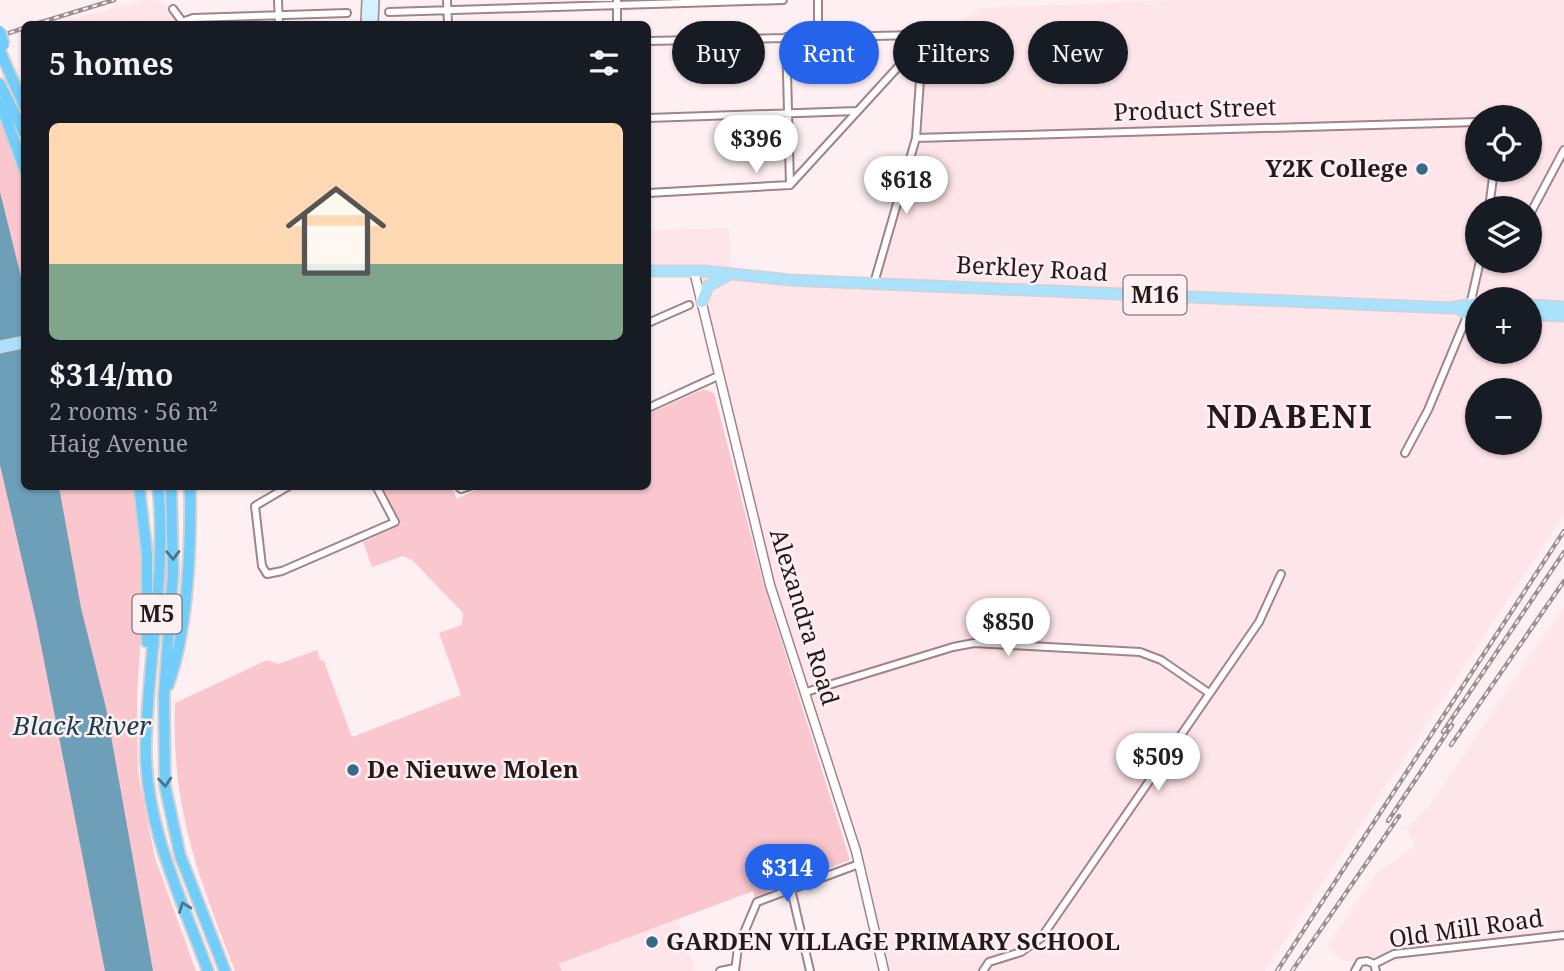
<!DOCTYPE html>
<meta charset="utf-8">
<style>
body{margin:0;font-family:"Noto Serif",serif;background:#20242c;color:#f1f3f6;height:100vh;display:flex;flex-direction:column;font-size:26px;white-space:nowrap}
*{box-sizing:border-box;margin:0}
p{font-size:23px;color:#9ea1a6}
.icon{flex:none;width:38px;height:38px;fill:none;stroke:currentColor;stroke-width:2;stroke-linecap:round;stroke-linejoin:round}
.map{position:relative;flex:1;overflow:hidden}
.side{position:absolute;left:21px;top:21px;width:630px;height:469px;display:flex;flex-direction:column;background:#171b24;border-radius:10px;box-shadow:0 2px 5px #0004}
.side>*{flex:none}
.top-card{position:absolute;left:672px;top:21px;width:665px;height:63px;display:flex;gap:14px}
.fabs{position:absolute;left:1465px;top:105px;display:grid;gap:14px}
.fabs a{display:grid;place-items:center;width:77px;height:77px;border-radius:50%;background:#171b24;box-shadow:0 2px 5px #0004;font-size:35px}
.price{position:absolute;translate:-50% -60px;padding:0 16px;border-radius:24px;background:#fff;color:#222;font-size:23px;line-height:46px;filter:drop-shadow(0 2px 4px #0008)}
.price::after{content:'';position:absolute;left:50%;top:42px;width:21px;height:16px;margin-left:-10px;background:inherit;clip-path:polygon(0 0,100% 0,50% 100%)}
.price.current{background:#2563eb;color:#fff}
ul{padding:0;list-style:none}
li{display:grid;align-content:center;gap:14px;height:371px;padding:0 28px}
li+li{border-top:2px solid #363941}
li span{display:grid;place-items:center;height:217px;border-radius:10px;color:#555}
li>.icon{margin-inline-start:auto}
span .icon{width:126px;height:126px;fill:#fffc;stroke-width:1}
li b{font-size:30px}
h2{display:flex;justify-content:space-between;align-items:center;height:84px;padding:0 28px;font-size:30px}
.tag{padding:0 24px;border-radius:32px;background:#171b24;box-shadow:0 2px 5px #0004;font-size:24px;line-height:63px}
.tag.current{background:#2563eb;color:#fff}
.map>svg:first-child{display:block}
</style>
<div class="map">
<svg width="1564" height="971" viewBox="0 0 1564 971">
<rect width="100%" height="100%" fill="#fef0f2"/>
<path fill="#fee5e9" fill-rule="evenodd" d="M145,0H157L173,9L184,24H52Z
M1176,0H1564V514L1265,971H884L856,851L770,585L694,271H648V230L729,228L731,273L874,283L915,139L909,130L934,35L981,8ZM1477,117H1530V170H1477ZM1477,208H1530V261H1477ZM1477,299H1530V352H1477ZM1477,390H1530V443H1477Z
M1564,607V935L1394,954L1374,964L1342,960L1327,947L1374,875L1415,846L1406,828L1428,808Z
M677,920L695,968L692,971H562L559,968L558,964Z"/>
<path fill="#fbc7cf" d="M0,115L24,178V486L134,487L144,587L137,696L138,773L155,858L196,971H0Z
M704,389L714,393L763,582L850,860L755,897L753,891L558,964L562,971H235C198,875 171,808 175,703L267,660L278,664L317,650L320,660L324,661L352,737L461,695L439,633L462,625L463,613L412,560L403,556L372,567L363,542L401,524L381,487H451L457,499L482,487L648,486V414Z"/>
<path fill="#6e9fb8" d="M0,192L24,289V486L59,487L81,608L106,708L153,971H105L36,620L0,465Z"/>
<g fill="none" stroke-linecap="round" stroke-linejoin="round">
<g stroke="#a18388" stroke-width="10">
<path id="minor" d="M278,0L279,24
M447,0L448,24
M617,0V24
M818,0V36
M173,9L184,24
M389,12L783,0
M182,22L193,18L347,13
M786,37L790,185
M648,41L918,35L919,44L790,185
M913,50L921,65L916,138
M648,118L857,111
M648,193L790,185
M1489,208L1494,170
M1530,214L1564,150
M874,283L916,138L1477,122
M648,323L689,305
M648,408L718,376
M1405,453L1428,410L1468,314L1480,261
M289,486L255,506L262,566L267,574L282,571L395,522L376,486
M458,486L461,489L470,486
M806,692L953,647L974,643L1140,652L1161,660L1209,693
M791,889L810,971
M1374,964L1394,954L1564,935
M720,971L735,968
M735,971L738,947L757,902L859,864
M983,971L989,962L1021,952L1041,938L1259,622L1281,574
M1355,971L1360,962L1367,961L1374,964L1376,971"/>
</g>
<g stroke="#a18388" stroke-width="11">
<path id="tertiary" d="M694,271L770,585L856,851L884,971"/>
</g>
<g stroke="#a18388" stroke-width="12">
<path id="secondary" d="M366,24L367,0
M373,24L374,0"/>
</g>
<g stroke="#d3d1d1" stroke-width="13">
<path id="primary" d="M648,271H704L790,280L1451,308L1477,303
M702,302L708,286L730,274
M1530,305L1564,307
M1457,308L1468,314L1477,315
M1530,315L1564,316
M0,347L24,342"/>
</g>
<g stroke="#d3d1d1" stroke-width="14">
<path id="motorway" d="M0,51L24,106
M0,84L24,133
M0,102L24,168
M139,486L147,555V642
M158,486C167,572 148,656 146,741C143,821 181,898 208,971
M171,486L173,573L164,695L165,786L180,855L225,971
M168,685C188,630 191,545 190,486"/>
</g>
<use href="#minor" stroke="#fff" stroke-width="6"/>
<use href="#tertiary" stroke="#fff" stroke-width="8"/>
<use href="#secondary" stroke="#d5f0fe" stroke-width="9"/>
<use href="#primary" stroke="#aae1fc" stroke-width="10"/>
<use href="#motorway" stroke="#72cdfa" stroke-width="10"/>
<g stroke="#9b8f91" stroke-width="4.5">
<path id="rail" d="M35,24L114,0
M0,36L24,28
M1443,732L1564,552
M1451,745L1564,581
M1388,821L1452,725
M1277,971L1564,531
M1292,971L1399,816"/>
</g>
<use href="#rail" stroke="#fef0f2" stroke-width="2" stroke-dasharray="5" stroke-linecap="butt"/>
<g stroke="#d3d1d1" stroke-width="14" stroke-linecap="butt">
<path id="motorway-bridge" d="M0,31L4,45"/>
</g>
<use href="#motorway-bridge" stroke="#72cdfa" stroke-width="10"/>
</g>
<defs><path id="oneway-chevron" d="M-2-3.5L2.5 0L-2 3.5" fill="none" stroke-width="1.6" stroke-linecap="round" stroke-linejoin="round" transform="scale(1.75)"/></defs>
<g stroke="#4b738a">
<use href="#oneway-chevron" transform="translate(173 555) rotate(89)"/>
<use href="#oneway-chevron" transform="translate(165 782) rotate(85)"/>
<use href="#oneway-chevron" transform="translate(184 907) rotate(-111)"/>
</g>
<g fill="#346b86" stroke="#fef0f2" stroke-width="2.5">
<circle cx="1422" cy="169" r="7"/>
<circle cx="353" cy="770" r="7"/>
<circle cx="652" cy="942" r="7"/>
</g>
<g text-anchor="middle" stroke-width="5" stroke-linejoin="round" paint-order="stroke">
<g fill="#fef0f2" stroke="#655a5c" stroke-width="2">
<rect x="1123.5" y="275.5" width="63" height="39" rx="5"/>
<rect x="132.5" y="594.5" width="49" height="39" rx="5"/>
</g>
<g font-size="23" font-weight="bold" fill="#24191b">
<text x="1155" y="303">M16</text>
<text x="157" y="622">M5</text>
</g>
<g font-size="24" fill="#24191b" stroke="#fef0f2">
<text transform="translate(1195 110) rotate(-2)" y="8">Product Street</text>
<text transform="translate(1032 269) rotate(3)" y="8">Berkley Road</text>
<text transform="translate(804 617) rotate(73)" y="8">Alexandra Road</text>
<text transform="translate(1466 929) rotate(-8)" y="8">Old Mill Road</text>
</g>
<g font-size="24" font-weight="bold" fill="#24191b" stroke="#fef0f2" text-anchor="start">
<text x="1408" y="177" text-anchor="end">Y2K College</text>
<text x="367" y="778">De Nieuwe Molen</text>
<text x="666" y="950">GARDEN VILLAGE PRIMARY SCHOOL</text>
</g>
<g font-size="26" font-style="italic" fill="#163f52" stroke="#fef0f2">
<text x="82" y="735">Black River</text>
</g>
<g font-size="32" font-weight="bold" letter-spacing="2" fill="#24191b" stroke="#fef0f2">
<text x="1290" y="428">NDABENI</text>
</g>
</g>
</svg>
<div class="fabs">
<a><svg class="icon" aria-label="locate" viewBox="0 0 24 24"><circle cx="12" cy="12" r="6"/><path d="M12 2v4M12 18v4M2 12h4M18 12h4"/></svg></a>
<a><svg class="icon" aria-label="layers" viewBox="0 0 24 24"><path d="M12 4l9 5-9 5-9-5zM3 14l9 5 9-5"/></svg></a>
<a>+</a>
<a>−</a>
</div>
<b class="price" style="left:756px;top:175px">$396</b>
<b class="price" style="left:906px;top:216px">$618</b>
<b class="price" style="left:1008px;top:658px">$850</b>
<b class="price" style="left:1158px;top:793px">$509</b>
<b class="price current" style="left:787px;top:904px">$314</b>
<div class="top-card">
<a class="tag">Buy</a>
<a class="tag current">Rent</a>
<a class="tag">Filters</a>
<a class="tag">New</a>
</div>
<section class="side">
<h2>5 homes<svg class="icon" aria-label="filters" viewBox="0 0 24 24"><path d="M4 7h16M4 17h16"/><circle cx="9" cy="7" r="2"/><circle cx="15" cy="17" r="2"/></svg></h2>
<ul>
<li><span style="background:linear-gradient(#ffd9b3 65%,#7fa58c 0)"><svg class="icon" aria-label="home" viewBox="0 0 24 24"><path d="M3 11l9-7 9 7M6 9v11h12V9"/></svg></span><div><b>$314/mo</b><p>2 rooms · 56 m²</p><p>Haig Avenue</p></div></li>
</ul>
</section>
</div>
